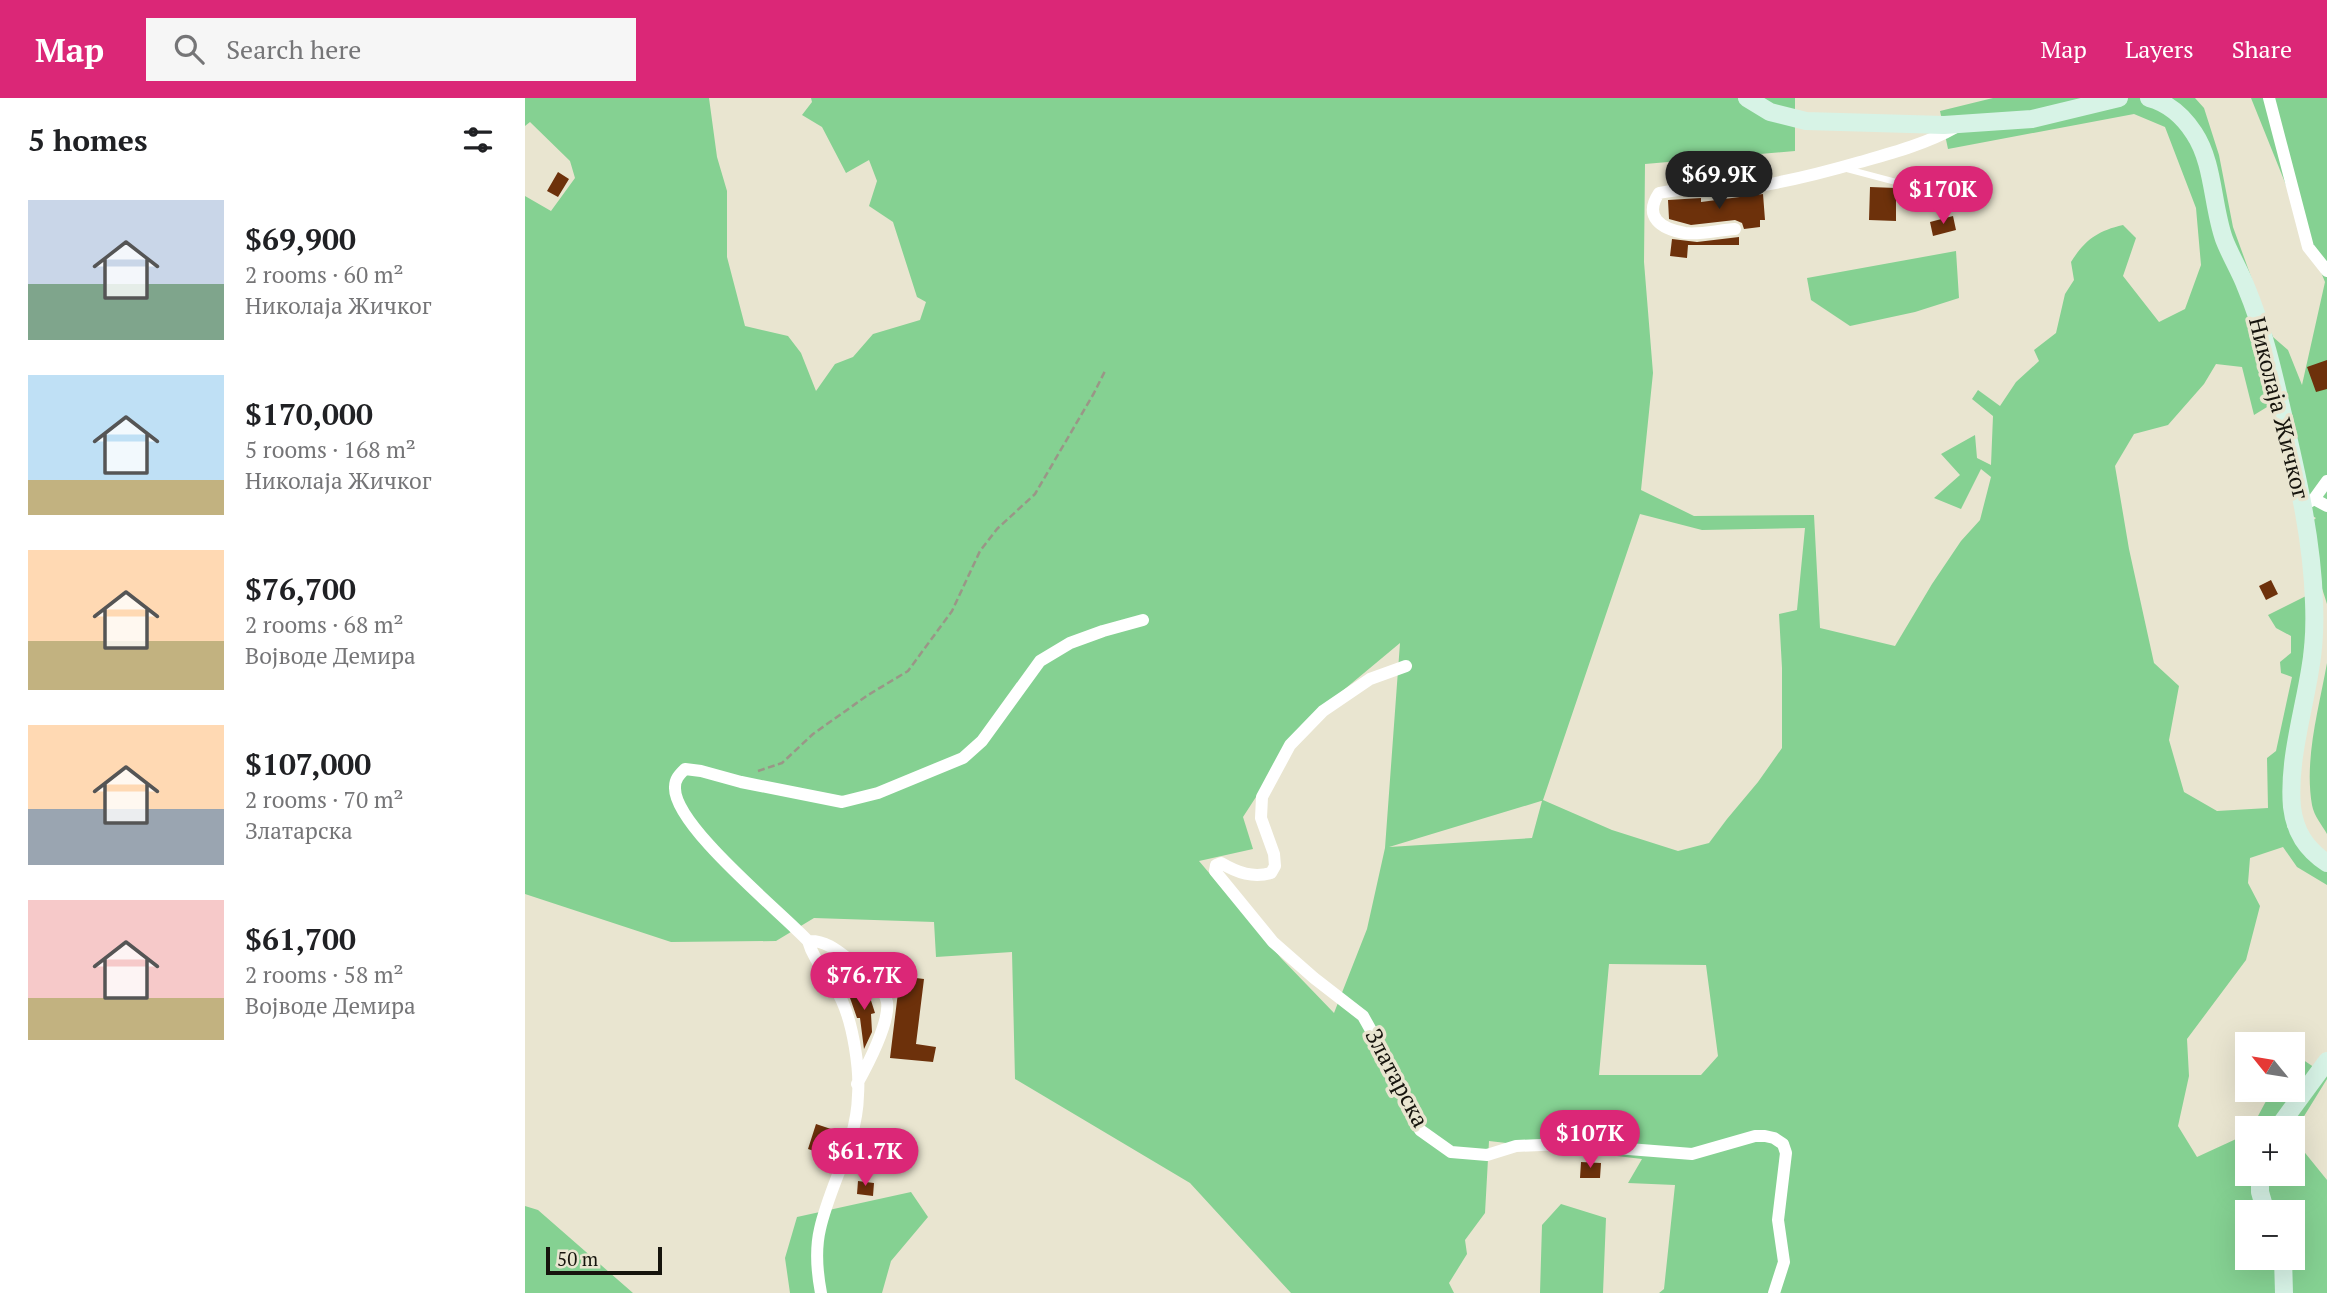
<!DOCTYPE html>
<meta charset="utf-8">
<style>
body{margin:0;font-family:"PT Serif",serif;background:#f6f6f6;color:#202124;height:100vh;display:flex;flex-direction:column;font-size:26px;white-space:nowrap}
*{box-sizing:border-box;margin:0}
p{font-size:23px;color:#757577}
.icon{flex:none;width:38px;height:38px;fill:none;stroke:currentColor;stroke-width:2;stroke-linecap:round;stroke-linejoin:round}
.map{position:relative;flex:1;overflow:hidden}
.panel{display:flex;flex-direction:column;background:#fff;width:525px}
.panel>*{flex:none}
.needle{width:46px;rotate:300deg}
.buttons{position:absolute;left:1710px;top:934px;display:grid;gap:14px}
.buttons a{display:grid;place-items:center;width:70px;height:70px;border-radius:0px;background:#fff;box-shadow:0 7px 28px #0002;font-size:35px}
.scale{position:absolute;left:21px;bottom:18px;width:116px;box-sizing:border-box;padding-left:7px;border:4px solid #16140d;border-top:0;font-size:19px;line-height:24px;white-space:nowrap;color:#16140d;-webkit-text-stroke:5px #e9e5d0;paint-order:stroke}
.price{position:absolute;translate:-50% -60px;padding:0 16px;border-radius:24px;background:#db2777;color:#fff;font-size:23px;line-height:46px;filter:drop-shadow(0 2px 4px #0008)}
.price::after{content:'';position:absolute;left:50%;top:42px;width:21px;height:16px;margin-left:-10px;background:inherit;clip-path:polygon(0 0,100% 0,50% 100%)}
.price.selected{background:#222;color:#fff}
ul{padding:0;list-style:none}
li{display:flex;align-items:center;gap:21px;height:175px;padding:0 28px}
li span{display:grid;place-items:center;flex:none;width:196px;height:140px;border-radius:0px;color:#555}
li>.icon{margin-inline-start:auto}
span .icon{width:84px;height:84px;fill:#fffc;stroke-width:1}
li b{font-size:30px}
h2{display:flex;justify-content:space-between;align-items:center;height:84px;padding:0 28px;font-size:30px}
header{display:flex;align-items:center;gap:42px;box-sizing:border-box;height:98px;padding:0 35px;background:#db2777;color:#fff}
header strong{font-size:33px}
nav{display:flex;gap:38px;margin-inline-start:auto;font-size:24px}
.search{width:490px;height:63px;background:#f6f6f6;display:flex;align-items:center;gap:18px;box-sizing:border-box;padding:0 24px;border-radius:0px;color:#757577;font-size:26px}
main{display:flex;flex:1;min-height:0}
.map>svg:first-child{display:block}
</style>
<header>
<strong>Map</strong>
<div class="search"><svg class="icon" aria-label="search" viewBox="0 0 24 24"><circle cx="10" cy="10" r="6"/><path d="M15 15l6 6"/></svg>Search here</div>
<nav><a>Map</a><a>Layers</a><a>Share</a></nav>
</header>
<main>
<section class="panel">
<h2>5 homes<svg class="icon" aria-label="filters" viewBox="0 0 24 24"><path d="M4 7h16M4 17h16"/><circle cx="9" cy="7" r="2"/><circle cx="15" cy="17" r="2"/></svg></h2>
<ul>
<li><span style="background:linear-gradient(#c9d6e8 60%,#7fa58c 0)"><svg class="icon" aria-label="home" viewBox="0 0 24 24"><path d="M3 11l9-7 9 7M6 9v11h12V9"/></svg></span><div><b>$69,900</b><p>2 rooms · 60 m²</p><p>Николаја Жичког</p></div></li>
<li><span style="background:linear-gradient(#bfe0f5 75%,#c2b280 0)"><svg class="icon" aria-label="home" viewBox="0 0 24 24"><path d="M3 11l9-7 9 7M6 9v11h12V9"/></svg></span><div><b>$170,000</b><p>5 rooms · 168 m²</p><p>Николаја Жичког</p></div></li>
<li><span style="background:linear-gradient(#ffd9b3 65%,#c2b280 0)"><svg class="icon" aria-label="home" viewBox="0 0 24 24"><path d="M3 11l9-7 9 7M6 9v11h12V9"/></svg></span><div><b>$76,700</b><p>2 rooms · 68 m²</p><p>Војводе Демира</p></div></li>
<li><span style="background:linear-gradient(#ffd9b3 60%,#9aa5b1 0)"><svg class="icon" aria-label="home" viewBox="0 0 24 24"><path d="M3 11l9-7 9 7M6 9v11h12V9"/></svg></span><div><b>$107,000</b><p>2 rooms · 70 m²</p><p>Златарска</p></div></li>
<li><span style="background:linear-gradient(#f6c9c9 70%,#c2b280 0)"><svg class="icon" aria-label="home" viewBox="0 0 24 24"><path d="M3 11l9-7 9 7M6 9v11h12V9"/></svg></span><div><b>$61,700</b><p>2 rooms · 58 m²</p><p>Војводе Демира</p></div></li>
</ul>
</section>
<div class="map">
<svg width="1802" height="1195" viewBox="0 0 1802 1195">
<rect width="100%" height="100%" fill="#e9e5d0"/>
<path fill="#85d192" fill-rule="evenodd" d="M0,0H184L192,59L202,93V159L220,228L263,238L276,255L291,293L310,266L328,259L348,236L395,222L401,204L392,199L368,124L344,108L352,83L344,62L321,75L297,29L277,17L287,4L286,0H1270V53L1120,66L1119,164L1128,275L1116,392L1169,418L1289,417L1295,530L1370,548L1407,486L1436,443L1455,422L1466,379L1456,371L1436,411L1409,400L1435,377L1416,356L1450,337L1452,360L1466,367L1468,318L1447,301L1453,292L1475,308L1491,284L1514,263L1509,252L1531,235L1540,196L1549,182L1546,164C1560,142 1572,133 1598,127L1611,140L1598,178L1634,224L1660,211L1676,167L1671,110L1640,29L1609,16L1423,51L1415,13L1468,0H1670L1679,10L1694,57L1708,129L1748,239L1763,252L1777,287L1800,184L1726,0H1802V506L1778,431L1791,420L1773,410L1747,306L1729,317L1717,269L1691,266L1679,286L1643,327L1609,336L1590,368L1604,451L1629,565L1654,588L1644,642L1659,694L1692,713L1743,710L1742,660L1751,653L1767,579L1756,575L1755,564L1766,555V538L1751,530L1743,517L1781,498V534L1762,729L1802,772V787L1772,769L1758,749L1725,760L1723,785L1735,808L1721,862L1662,941L1664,978L1653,1028L1672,1059L1722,1036V1076H1768V1040L1802,1082V1195H1134L1139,1191L1150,1087L1103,1085L1117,1061L964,1043L960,1115L940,1142L942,1156L924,1185L929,1195H766L665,1085L490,981L487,854L411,859L409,824L289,820L251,843L146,844L0,796V98L26,113L50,80L45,63L5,24L0,28ZM1115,416L1177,432L1280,430L1272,512L1254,516L1257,570V650L1233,684L1202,721L1184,745L1153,753L1087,732L1018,702ZM875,545L860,750L842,831L809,915L756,860L674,763L728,751L718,719L779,625ZM1017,703L1007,740L864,749L1016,703ZM1084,866L1181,867L1193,958L1176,977H1074ZM1722,1115H1768V1160H1722Z
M1431,153L1434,200L1390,214L1325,228L1286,202L1282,180Z
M1802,565V736C1797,727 1789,718 1787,707C1779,661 1794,610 1802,565Z
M1768,955L1802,978V981L1768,1036V1031H1726L1747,992H1768Z
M386,1094L403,1119L366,1163L357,1195H265L260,1160L272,1119Z
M1036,1106L1081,1120L1078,1195H1015L1017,1127Z
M0,1108L13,1112L108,1195H0Z"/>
<path fill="#6d310b" d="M33,74L44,81L33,99L22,93Z
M1345,89L1371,90V123L1344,122Z
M1238,96L1240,122H1235V129L1219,131L1217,125L1210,122L1166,127L1144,121L1143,102L1176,100V104Z
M1428,118L1431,132L1408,138L1405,124Z
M1214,139V147H1163L1162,160L1145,158L1147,141L1172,144Z
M1802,262V291L1791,294L1782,269Z
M1746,482L1753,496L1741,502L1734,488Z
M375,878L399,881L391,946L411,949L408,964L365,960Z
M342,890L350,915L346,916L347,934L339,951L335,920H332L324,897Z
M291,1026L318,1035L310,1060L283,1051Z
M1056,1064L1076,1065L1075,1080H1055Z
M333,1083L349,1085L348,1098L332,1096Z"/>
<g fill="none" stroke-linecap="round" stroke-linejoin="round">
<path stroke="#9a9687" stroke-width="2.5" stroke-dasharray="7 3.5" stroke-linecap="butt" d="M233,673L257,665L288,636L343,597L383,573L427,513L455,453L472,431L510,396L569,295L581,271"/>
<path stroke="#fff" stroke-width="6" d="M1322,71L1371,84L1391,92L1411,110"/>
<path stroke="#fff" stroke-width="12" d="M1744,0L1783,149L1802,173
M1210,131C1194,132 1175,137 1160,135C1136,131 1118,119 1134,95C1163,88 1190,94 1219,90C1259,85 1297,75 1335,64C1367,55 1401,46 1431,29
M1789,401L1802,408
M1779,407L1789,401L1802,383
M881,568L845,581L798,613L765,647L737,699L736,720L749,756L750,768L746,775C728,780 713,775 696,765L691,767L690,773L748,844L789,880L838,918L862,961L895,1032L926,1054L962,1057L991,1048L1040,1046L1167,1056L1230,1038H1240L1249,1040L1258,1046L1261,1055L1253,1122L1259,1164L1249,1195
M283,843C289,865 308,881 317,903C328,927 335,971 333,997C332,1045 305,1086 295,1131C290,1152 292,1174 296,1195
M332,986C342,968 365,924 362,904C359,887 338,873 326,863C312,852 300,842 283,843C255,813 148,727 150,689C150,681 154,677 160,671L176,673L216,684L317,704L353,695L438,660L457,643L515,563L545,545L578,533L618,522"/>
<path stroke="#d7f3e6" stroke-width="18" d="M1222,0L1245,14L1281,23L1419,27L1507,21L1594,0
M1624,0C1643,5 1658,18 1669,35C1689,65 1687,107 1699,141C1705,157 1715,173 1721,189C1739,232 1749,277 1759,321C1773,382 1787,441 1789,504C1790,526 1789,550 1785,572C1778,616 1763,664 1767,709C1770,734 1781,751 1802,765
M1752,1031L1802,963
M1735,1076V1094L1741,1115
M1758,1160L1759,1195"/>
</g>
<g text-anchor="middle" stroke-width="7" stroke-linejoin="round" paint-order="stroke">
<g font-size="23" fill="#16140d" stroke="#e9e5d0">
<text transform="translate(1754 310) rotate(76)" y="8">Николаја Жичког</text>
<text transform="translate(872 980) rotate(62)" y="8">Златарска</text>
</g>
</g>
</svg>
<div class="buttons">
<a><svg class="needle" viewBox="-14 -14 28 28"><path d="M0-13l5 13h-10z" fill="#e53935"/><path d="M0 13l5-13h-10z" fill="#757577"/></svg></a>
<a>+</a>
<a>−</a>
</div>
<div class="scale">50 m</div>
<b class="price selected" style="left:1194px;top:113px">$69.9K</b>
<b class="price" style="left:1418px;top:128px">$170K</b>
<b class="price" style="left:339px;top:914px">$76.7K</b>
<b class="price" style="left:1065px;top:1072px">$107K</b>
<b class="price" style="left:340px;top:1090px">$61.7K</b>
</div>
</main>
